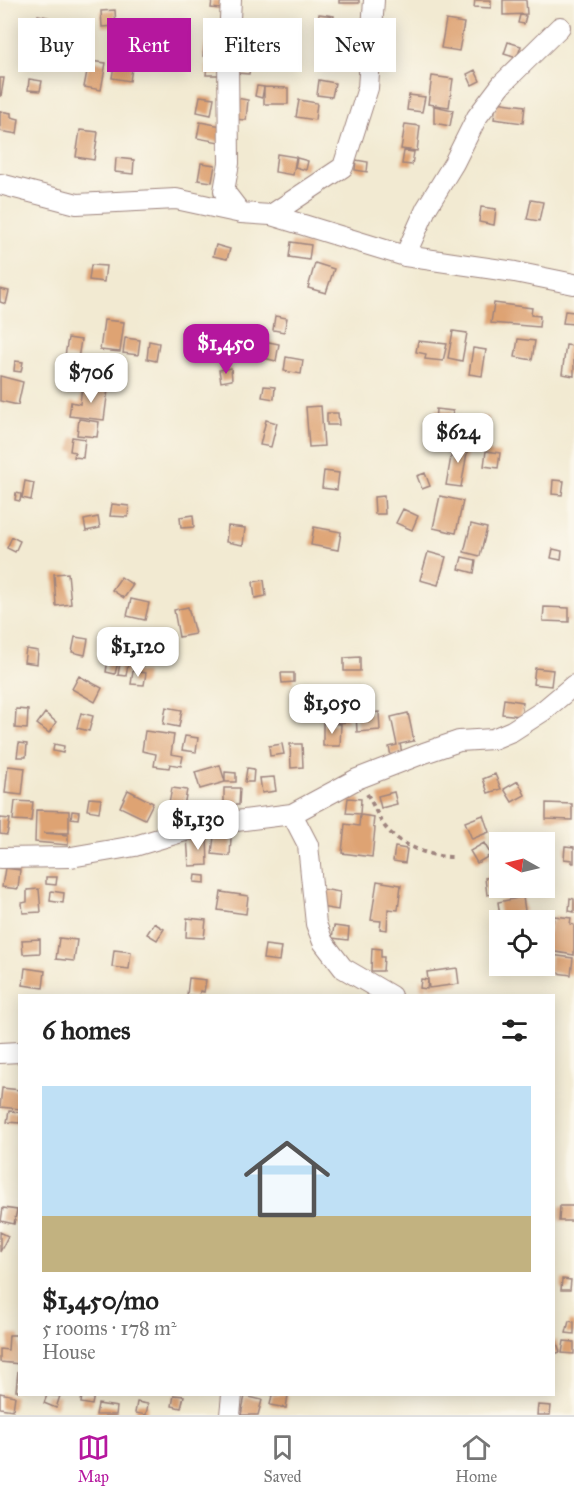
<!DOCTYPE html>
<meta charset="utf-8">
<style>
body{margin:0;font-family:"IM FELL Great Primer",serif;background:#f6f6f6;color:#222;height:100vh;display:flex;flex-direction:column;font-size:22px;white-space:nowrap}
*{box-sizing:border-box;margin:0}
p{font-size:20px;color:#767676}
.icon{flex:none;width:33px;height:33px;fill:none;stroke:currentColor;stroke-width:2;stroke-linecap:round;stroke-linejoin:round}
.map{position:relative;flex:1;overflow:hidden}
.sheet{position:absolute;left:18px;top:994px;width:537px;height:402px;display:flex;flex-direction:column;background:#fff;border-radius:0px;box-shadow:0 3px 15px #0003}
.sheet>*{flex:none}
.banner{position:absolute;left:18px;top:18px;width:538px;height:54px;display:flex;gap:12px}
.needle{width:39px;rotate:278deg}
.tools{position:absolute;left:489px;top:832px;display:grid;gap:12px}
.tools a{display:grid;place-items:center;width:66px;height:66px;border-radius:0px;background:#fff;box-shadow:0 3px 15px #0003;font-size:30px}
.price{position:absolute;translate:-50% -51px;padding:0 14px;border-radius:12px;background:#fff;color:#222;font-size:20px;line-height:39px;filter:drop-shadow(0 2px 3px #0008)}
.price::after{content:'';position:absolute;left:50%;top:36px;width:18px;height:14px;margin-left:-9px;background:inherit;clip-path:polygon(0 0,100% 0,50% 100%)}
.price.active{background:#b5179e;color:#fff}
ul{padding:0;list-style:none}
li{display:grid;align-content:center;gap:12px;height:318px;padding:0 24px}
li+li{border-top:2px solid #e0e0e0}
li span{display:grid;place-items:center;height:186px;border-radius:0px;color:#555}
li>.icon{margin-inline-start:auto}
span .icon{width:108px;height:108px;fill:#fffc;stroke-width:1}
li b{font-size:26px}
h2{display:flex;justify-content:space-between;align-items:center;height:72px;padding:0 24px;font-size:26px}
.pill{padding:0 21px;border-radius:0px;background:#fff;box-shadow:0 3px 15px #0003;font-size:21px;line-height:54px}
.pill.active{background:#b5179e;color:#fff}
.menu{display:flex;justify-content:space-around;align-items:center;height:84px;border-top:2px solid #e0e0e0;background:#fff;font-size:16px;color:#767676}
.menu a{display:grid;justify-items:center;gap:3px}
.menu .active{color:#b5179e}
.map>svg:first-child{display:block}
</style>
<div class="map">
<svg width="574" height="1415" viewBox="0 0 574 1415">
<rect width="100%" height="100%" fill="#fbf7ec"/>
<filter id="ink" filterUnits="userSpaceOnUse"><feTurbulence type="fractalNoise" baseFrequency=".0167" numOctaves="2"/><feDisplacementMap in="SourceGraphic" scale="12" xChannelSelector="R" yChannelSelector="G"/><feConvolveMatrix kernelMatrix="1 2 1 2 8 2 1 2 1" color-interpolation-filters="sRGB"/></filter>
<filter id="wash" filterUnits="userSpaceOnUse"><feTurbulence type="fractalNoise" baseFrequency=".008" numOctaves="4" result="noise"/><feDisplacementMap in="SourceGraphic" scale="24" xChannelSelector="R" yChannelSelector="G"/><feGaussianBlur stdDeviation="1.35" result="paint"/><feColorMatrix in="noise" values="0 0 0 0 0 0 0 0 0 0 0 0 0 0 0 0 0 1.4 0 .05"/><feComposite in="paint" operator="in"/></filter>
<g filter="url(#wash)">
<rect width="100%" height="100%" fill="#f2ead2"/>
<g id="blocks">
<path fill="#dea373" d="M212,0H223L221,9L211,8Z
M339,0H359V3H339Z
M475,0H491V8L474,7Z
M503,0H526L527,14L503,15Z
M115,10L116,26L102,27L101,11Z
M319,14L334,16L332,31L317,29Z
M38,15L48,17L46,28L36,27Z
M520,15L526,16L524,24L518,23Z
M446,20L464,23L459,51L441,48Z
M264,26L279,28L277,44L261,42Z
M205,42L216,43L214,57L203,56Z
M508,42L521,46L517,58L504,54Z
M115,59L133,62L130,81L112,78Z
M238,60L251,62L249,74L236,73Z
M89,61L106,63L101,90L84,87Z
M207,64H220V75H206Z
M475,70L480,81L472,85L467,74Z
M432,76L453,79L449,107L428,104Z
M0,78H4L1,96H0Z
M29,79L42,81L40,91L28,90Z
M319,80L335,83L332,97L317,95Z
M257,86L264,87L262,98L255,96Z
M264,87L288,88V104H264Z
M409,95L425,97L422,112L407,110Z
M200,96L214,98L211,115L197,112Z
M236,98L248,100L246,120L233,119Z
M299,100L317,103L315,120L296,117Z
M496,102L525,106L523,123L494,119Z
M434,106L453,110L450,126L434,123Z
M0,111L11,113V117L19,119L17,134L0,131Z
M200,122L222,126L219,142L197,138Z
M405,124L420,126L417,151L401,149Z
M80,130L98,132L94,160L76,157Z
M404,151L414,152L412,165L402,164Z
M277,154L296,157L293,175L275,172Z
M116,158L134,160L133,174L115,172Z
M297,158L308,161L306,170L295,167Z
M356,160L368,162L367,172L355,170Z
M201,163L215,165L212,182L198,180Z
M531,200L543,202L539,221L527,219Z
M481,207L496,209L494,225L479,222Z
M291,242L311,245L309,260L289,257Z
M216,245L230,249L227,259L213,256Z
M315,263L334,269L326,293L308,288Z
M91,265L106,266L104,282L89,280Z
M0,289L9,291L6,304L0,302Z
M494,303L532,308L531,315L540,316L539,327L491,323Z
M565,311L574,312V324L563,323Z
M275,316L287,318L284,332L273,330Z
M104,320L124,322L120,352L100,350Z
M453,331L467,333L462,361L448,358Z
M219,332L234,334L233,341L218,339Z
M68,338L81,340L78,359L65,356Z
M125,338L140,340L138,355L123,353Z
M518,339L535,341L532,360L515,357Z
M259,340L279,344L276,361L256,356Z
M149,341L159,343L156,361L147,359Z
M418,341L447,344L443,361L425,359L426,354L416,352Z
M566,345L574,346V376L562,374Z
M473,348L486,350L482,376L469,374Z
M286,357L303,360L301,374L284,371Z
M15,361L23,362L21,372L14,371Z
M102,366L116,368L114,383L100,380Z
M231,368L232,380L221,382L219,370Z
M0,376L23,382L18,405L0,401Z
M82,385L108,389L104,420L69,416L71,402L80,404Z
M264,386L275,387L274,399L262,397Z
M321,406L324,446L309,447L306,407Z
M436,409L453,411L451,424L435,423Z
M327,413H338L339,425H327Z
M479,416L489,417L487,427L477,425Z
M79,419L99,422L97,437L77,435Z
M266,420L277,423L271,447L260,445Z
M72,437L85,439L83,458L74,457L75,452L70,451Z
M454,440L469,442L461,487L446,485Z
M486,451L500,453L498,468L484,466Z
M324,471L339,473L337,490L322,488Z
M425,473L430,486L422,489L417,476Z
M553,480L564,481L562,495L552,494Z
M25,481L34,483L31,500L22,498Z
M16,493L21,494L20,501L15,500Z
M384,496L385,514H375L374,497Z
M440,496L463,501L456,533L433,528Z
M112,504L129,506L128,517L110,516Z
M403,509L418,516L412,530L396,523Z
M193,515L194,527L181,528L180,517Z
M98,517L100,528L86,531L84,520Z
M471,524L487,528L480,556L464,552Z
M228,526L245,528L243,545L226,542Z
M314,527L341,532L338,550L311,545Z
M12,537L20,541L15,552L7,548Z
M553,549L562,551L561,560L551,558Z
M428,552L446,557L438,585L420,580Z
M462,557L476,560L474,573L459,569Z
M68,573L71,604L56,606L54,574Z
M121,577L133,585L124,598L112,590Z
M264,580L266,596L255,598L253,582Z
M131,599L149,603L145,620L127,616Z
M188,607L195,634L179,637L174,610Z
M544,607L569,608V622L543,621Z
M75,637L88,639L85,655L72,652Z
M119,637L131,638L129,651L117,650Z
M26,649L38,651L37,664L24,662Z
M360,657V671H344V658Z
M108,660L118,662L115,674L106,672Z
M120,663L128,664L126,676L118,675Z
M535,668L553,670L551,686L533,684Z
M133,671L146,673L144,685L131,684Z
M281,673H294V682L282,683Z
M79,676L102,688L95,702L72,689Z
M339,693L341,700L327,703L326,696Z
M504,699L523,702L521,716L502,714Z
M166,707L182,710L179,727L163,724Z
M16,709L28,710L27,729L15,728Z
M379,712L380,730L357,732L356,714Z
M45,713L56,722L49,733L37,724Z
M81,713L93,716L89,731L77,728Z
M346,713L348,722L337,723L336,714Z
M408,713L414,741L400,744L402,753L391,756L389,747L397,745L391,717Z
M323,723L341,724L340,746H323Z
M145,731L174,735L171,754L183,756L181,766L170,764L169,768L154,766L156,754L142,751Z
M185,736L198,738L196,752L182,750Z
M19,743L27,744L26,757H17Z
M54,744L64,746L63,753L53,751Z
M282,744L284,754L270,756L269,746Z
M290,744H302L303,767L291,768Z
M220,765L225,782L200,789L195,772Z
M8,766L25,768L22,795L5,793Z
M247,768L254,769L253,782H245Z
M225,772L236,773V782H225Z
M495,774L501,789L488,793L483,779Z
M274,777L276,791L262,793L260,778Z
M518,781L525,795L512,802L504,789Z
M172,788L187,790L184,806L169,803Z
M224,788H240L239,805H224Z
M128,790L153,803L145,819L120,807Z
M394,792L397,804L381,808L378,796Z
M89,798L101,799L99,812L87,810Z
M348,798L361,799L360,814L346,813Z
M15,801L33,802L31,821L13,820Z
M546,803L572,804V820L546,819Z
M36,810L69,811V833H44L68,835V845L35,842Z
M72,811L79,812L78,819L71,818Z
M360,815L374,817L373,827L375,828L372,857L342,853L345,824L359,826Z
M483,815L489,832L472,839L465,822Z
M0,818L10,819L7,835L0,834Z
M207,836L208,865L189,866L187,837Z
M214,836L231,838L230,856L212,854Z
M484,843L491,855L477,863L470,851Z
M565,846L574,847V863H572V860L564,859Z
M395,847L407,849L405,863L393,861Z
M5,868L20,870L18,889L2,887Z
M195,875L205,876V883L194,882Z
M500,876V888H515L516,891L487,895L485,878Z
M46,877H57L56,885L46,884Z
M377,881L401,885L398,910L388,909L387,930L380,929L381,921L371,920Z
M39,889L41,912L23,913L22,903L27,902V890Z
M322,889L340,892L338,910L320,907Z
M51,891L64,893L63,903L50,901Z
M221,892L248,896L246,914L218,910Z
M523,897L525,911L500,916L498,902Z
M570,898L574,899V912L569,911Z
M554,916L571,918L570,924L574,925V955L544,950V933H549L550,922H553Z
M187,918L206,920L204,938L186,937Z
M154,923L164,929L157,940L147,934Z
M334,926L349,928L348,940L332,938Z
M59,938L77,940L74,961L56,959Z
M40,939V953L23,954L22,940Z
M265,945L281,947L279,961L263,959Z
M372,948L381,949V957H384L383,971H371Z
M114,950L131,952L129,969L112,967Z
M551,955L573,958L571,975L549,972Z
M25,968L45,971L43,988L23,985Z
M457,968L459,984L429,988L427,972Z
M189,978L206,980L204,992L200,991L199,996L187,995Z
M421,979L428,980L427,989L420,988Z
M2,1088L20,1090V1109L0,1107Z
M9,1111L20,1112V1123L7,1122Z
M560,1206H574V1221H559Z
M3,1208L17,1210L14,1224L1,1221Z
M0,1232L8,1236L0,1252Z
M562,1279L571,1280L570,1290H561Z
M569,1321L574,1322V1334L566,1333Z
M9,1335H20V1364L0,1362V1349L8,1350Z
M556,1340L560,1352L554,1354V1341Z
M564,1341L574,1342V1354L562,1353Z
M18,1371H20V1391H16Z
M0,1393L15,1396L13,1410L0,1408Z
M47,1395L60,1396L56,1408L44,1403Z
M82,1395H94L92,1405L81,1403Z
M174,1395L184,1396L181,1408L172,1406Z
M272,1395H288L286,1408L270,1405Z
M245,1396L262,1400L258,1415H241Z
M137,1402L148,1404L146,1415L135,1413Z
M98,1404L117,1407L116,1415H96Z
M538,1405L551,1406L550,1415H537Z"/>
</g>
</g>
<g filter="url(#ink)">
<use href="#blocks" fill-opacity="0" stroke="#9e847e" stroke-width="1.5"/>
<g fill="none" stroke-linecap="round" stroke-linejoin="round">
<g stroke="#9e847e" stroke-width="22">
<path id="minor" d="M231,0L228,55L229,163L224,191L241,213
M0,184L77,204L176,199L241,213L271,215L405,256L515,272L574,284
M271,215L343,167L368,88L374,0
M405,256L426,209L454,163L477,117L502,84L560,27
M292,814L308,845L316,924L323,942L343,968L391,996
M0,858L71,857L135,846L205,825L292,814L357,779L424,753L459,741L493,739L512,731L543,711L574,685
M0,1053L20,1052
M230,1415L232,1395"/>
</g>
<path stroke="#9e847e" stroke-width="4" stroke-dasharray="4.5 4.5" stroke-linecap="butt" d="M367,794C374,805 378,818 386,828C400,846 433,858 455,857"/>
<use href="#minor" stroke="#fff" stroke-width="20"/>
</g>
</g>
</svg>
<div class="tools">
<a><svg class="needle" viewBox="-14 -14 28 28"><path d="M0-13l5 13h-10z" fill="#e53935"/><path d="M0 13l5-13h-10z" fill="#767676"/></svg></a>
<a><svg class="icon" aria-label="locate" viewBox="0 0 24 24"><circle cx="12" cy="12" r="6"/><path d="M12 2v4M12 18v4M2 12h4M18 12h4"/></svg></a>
</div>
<b class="price active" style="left:226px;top:375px">$1,450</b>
<b class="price" style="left:91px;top:404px">$706</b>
<b class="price" style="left:458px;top:464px">$624</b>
<b class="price" style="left:138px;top:678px">$1,120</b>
<b class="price" style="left:332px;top:735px">$1,050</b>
<b class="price" style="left:198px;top:851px">$1,130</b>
<div class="banner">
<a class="pill">Buy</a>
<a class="pill active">Rent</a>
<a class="pill">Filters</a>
<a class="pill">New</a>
</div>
<section class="sheet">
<h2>6 homes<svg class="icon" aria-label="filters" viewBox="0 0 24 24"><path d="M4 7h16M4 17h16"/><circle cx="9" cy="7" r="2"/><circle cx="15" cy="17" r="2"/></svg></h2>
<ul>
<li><span style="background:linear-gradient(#bfe0f5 70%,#c2b280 0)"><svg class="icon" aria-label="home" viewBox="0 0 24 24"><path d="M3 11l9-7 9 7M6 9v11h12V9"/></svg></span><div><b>$1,450/mo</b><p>5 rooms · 178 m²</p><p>House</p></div></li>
</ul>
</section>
</div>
<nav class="menu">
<a class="active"><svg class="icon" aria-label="map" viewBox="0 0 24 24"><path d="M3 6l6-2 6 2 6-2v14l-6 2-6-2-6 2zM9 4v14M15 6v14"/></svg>Map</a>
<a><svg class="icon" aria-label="saved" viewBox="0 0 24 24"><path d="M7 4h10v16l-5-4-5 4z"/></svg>Saved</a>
<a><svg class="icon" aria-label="home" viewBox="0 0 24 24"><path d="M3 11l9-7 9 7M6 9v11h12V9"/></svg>Home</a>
</nav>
